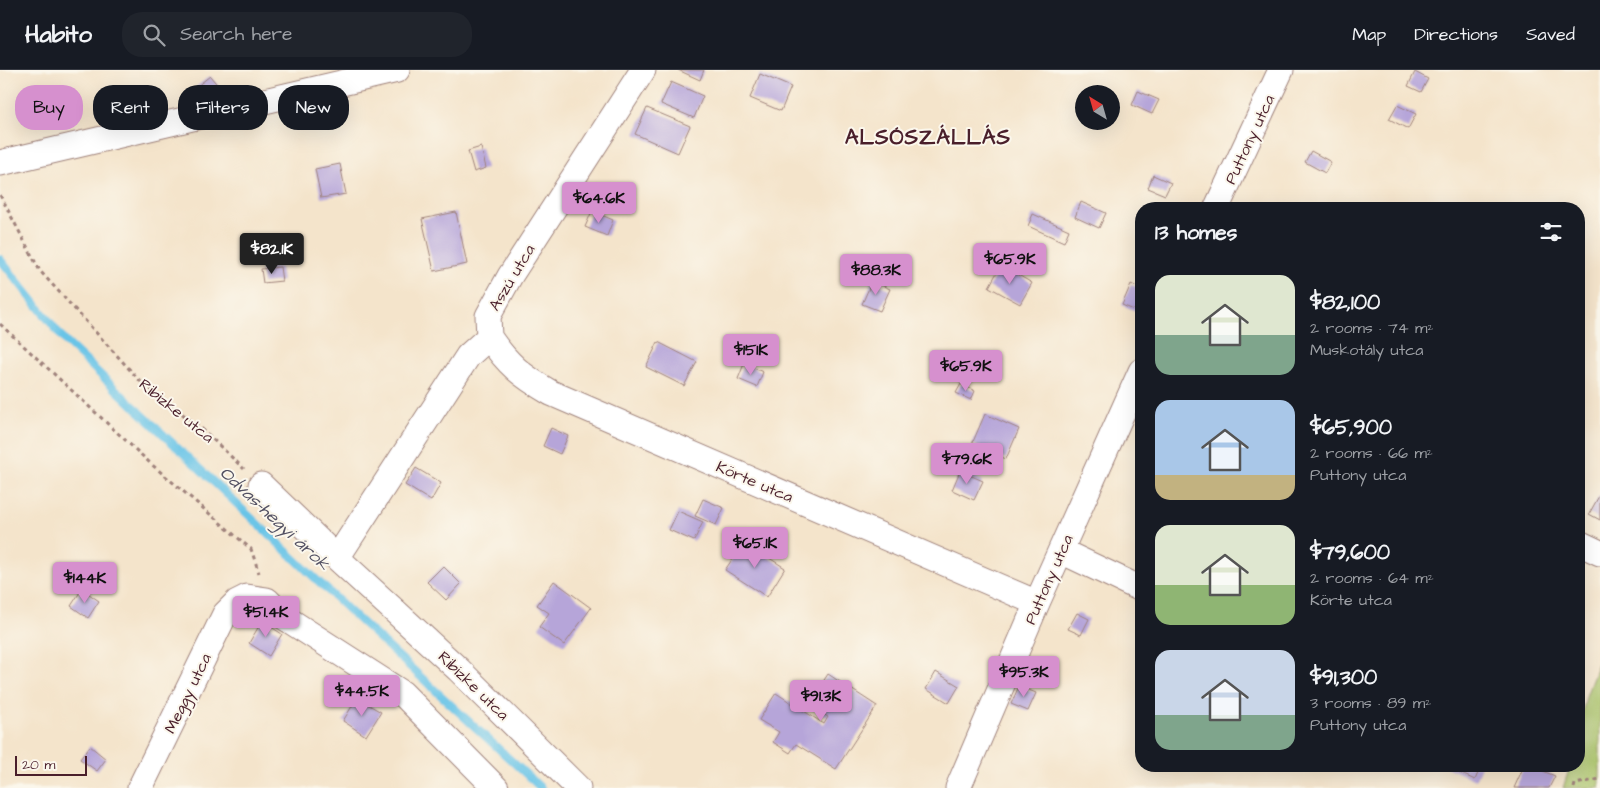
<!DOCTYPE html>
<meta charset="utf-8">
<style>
body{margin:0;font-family:"Architects Daughter",sans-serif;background:#20242c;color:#f1f3f6;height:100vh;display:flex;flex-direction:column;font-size:19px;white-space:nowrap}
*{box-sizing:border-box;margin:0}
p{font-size:16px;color:#9ea1a6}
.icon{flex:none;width:28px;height:28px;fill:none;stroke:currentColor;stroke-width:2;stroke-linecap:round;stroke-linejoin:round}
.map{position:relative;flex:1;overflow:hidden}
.side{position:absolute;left:1135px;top:132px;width:450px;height:570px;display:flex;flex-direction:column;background:#171b24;border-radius:20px;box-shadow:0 5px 20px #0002}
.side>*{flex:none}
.banner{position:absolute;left:15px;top:15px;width:475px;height:45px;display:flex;gap:10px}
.needle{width:32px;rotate:323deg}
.fabs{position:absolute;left:1075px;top:15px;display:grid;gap:10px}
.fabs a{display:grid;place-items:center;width:45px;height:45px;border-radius:50%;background:#171b24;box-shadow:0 5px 20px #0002;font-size:25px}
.scale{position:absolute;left:15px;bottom:12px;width:72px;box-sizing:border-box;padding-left:5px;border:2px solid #4a1f2b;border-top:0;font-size:14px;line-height:18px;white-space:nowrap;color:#4a1f2b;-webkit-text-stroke:4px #fbf7ec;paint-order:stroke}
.price{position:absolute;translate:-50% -42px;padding:0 11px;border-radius:5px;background:#d690ce;color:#111;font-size:16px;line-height:32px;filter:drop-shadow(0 1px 2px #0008)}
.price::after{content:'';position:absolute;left:50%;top:30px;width:15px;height:11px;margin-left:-8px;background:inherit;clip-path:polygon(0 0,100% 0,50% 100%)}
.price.on{background:#222;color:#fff}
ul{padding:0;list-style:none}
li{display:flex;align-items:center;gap:15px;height:125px;padding:0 20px}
li span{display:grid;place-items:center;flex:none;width:140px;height:100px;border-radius:15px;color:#555}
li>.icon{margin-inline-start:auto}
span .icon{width:60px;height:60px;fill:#fffc;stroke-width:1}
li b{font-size:21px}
h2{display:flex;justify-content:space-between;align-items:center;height:60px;padding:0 20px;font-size:21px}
.pill{padding:0 18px;border-radius:20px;background:#171b24;box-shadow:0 5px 20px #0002;font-size:18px;line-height:45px}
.pill.on{background:#d690ce;color:#111}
header{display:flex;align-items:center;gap:30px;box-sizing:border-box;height:70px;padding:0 25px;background:#171b24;border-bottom:1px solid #363941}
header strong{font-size:24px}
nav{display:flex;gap:28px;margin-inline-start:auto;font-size:18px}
.search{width:350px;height:45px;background:#20242c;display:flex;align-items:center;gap:12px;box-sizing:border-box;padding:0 18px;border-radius:20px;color:#9ea1a6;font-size:19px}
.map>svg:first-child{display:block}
</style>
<header>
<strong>Habito</strong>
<div class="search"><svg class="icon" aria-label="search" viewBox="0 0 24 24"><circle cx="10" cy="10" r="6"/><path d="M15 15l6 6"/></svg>Search here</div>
<nav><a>Map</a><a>Directions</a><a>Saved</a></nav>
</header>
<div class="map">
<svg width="1600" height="718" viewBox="0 0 1600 718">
<rect width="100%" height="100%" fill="#fbf7ec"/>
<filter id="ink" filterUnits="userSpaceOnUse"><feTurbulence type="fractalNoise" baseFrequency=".02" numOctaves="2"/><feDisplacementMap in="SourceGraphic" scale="10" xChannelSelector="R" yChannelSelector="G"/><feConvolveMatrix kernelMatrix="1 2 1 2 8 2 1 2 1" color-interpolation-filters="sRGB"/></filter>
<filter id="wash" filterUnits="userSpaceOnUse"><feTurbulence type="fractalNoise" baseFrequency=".0096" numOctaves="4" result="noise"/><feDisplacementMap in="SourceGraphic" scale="20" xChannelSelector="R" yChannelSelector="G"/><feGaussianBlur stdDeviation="1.12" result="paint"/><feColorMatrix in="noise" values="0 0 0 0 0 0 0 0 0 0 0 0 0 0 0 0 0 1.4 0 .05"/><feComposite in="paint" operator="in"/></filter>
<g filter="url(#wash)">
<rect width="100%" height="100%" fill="#f4e4cb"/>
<path fill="#a9c268" stroke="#7a704a" d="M1600,588V718H1563L1570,696H1579V657L1586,626Z"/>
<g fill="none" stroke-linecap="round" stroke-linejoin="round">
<path stroke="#69c4e7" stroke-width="8" d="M0,189L66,272L357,548L541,718"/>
</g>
<g id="blocks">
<path fill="#b6a5d9" d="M678,0H704L700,10Z
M1415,2L1428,9L1421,22L1408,16Z
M760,4L791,17L781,41L750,28Z
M210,6L220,18L205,29L196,17Z
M671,12L703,26L694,48L661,34Z
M1138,21L1159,30L1152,44L1132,35Z
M1397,35L1416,44L1408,59L1389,49Z
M647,38L690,56L678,83L635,64Z
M481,77L486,98L474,102L468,81Z
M1311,81L1331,92L1325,103L1305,92Z
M340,94L346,124L321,128L315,99Z
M1153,105L1171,113L1165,125L1148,118Z
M1081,132L1106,143L1099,158L1075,147Z
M592,141L613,150L607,166L585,157Z
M456,142L467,194L434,201L422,149Z
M1033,144L1069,160L1064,172L1028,156Z
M1001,195L1032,213L1020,234L989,217Z
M280,197L282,211L263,213L261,199Z
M872,211L890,219L880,241L862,234Z
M1131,214L1141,219V243L1122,235Z
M658,272L697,292L684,316L646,297Z
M744,294L763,302L757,317L738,309Z
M961,314L975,321L971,330L956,323Z
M985,344L1019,359L1006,389L972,374Z
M551,358L568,366L560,384L543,376Z
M416,398L441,413L431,431L405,415Z
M960,401L983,411L974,430L952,420Z
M1599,426H1600V450L1589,444Z
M703,429L724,438L716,455L695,446Z
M678,441L703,452L694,471L669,460Z
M744,472L785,498L767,527L725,500Z
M443,496L461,514L446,530L427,512Z
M554,511L591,538L564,575L539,557L549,543L537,535Z
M82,519L99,531L88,548L71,536Z
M1077,543L1089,549L1081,565L1068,559Z
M262,551L282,564L269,586L249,573Z
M1037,596L1056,604L1051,616L1031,608Z
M936,602L959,616L949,633L926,619Z
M828,604L877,636L836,699L796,674L790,683L773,672L779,662L759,650L776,623L824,654L828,647L808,635Z
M1019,616L1036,623L1028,641L1011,634Z
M357,628L381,642L366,666L343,651Z
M90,676L106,689L97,701L80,689Z
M1444,696H1481L1475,710Z
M1524,696H1531L1555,706L1549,718H1514Z"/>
</g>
</g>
<g filter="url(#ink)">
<use href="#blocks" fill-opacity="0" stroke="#9f827b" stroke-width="1"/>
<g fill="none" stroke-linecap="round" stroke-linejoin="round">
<g stroke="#9f827b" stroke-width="27">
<path id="minor" d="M0,93L397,0
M1216,139L1281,0
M489,267C508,295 522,306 551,323L1037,533
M489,267L488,246L510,206L643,0
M261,415L337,488L459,600L578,718
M1579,473L1600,483
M1061,481L1141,519
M337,488L468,286L489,267
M140,718L225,544L237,532L247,527L267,530L284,547L402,623L496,718
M958,718L1037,533L1141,301"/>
</g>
<path stroke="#9f827b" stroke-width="3" stroke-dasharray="4 4" stroke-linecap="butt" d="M0,125L40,201L142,313L202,359L244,399
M0,254L150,393L251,479L259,503
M1574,718L1575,714L1600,709"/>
<use href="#minor" stroke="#fff" stroke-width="25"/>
</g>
</g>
<g text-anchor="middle" stroke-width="4" stroke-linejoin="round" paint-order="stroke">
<g font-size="16" fill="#4a1f2b" stroke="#fbf7ec">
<text transform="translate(1249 69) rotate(-65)" y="6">Puttony utca</text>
<text transform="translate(511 207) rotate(-59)" y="6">Aszú utca</text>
<text transform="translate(177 340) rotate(39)" y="6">Ribizke utca</text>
<text transform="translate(755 411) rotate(23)" y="6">Körte utca</text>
<text transform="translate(1048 509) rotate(-66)" y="6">Puttony utca</text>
<text transform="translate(474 615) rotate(44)" y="6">Ribizke utca</text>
<text transform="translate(187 623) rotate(-64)" y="6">Meggy utca</text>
</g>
<g font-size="18" font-style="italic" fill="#535163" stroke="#fbf7ec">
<text transform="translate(275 448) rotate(43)" y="6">Odvas-hegyi árok</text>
</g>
<g font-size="21" font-weight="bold" letter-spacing="1" fill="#4a1f2b" stroke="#fbf7ec">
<text x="928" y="74">ALSÓSZÁLLÁS</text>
</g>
</g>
</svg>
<div class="fabs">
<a><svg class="needle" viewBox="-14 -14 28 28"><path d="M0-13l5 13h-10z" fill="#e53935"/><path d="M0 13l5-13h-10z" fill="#9ea1a6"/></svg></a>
</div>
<div class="scale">20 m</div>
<b class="price" style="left:599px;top:154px">$64.6K</b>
<b class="price on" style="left:272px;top:205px">$82.1K</b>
<b class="price" style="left:1010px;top:215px">$65.9K</b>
<b class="price" style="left:876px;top:226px">$88.3K</b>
<b class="price" style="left:751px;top:306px">$151K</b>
<b class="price" style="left:966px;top:322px">$65.9K</b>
<b class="price" style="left:967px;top:415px">$79.6K</b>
<b class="price" style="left:755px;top:499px">$65.1K</b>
<b class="price" style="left:85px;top:534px">$144K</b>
<b class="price" style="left:266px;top:568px">$51.4K</b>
<b class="price" style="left:1024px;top:628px">$95.3K</b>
<b class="price" style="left:362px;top:647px">$44.5K</b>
<b class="price" style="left:821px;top:652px">$91.3K</b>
<div class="banner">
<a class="pill on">Buy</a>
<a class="pill">Rent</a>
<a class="pill">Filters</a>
<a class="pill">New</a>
</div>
<section class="side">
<h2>13 homes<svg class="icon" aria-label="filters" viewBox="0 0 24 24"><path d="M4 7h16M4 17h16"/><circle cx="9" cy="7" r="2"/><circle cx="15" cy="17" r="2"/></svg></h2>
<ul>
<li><span style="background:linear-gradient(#dfe7d0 60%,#7fa58c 0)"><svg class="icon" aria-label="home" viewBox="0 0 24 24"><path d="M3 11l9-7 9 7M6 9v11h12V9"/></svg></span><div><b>$82,100</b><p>2 rooms · 74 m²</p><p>Muskotály utca</p></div></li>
<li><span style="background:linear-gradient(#a9c7e8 75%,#c2b280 0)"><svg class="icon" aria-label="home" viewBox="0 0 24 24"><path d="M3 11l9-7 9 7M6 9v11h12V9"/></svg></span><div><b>$65,900</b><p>2 rooms · 66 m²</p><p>Puttony utca</p></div></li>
<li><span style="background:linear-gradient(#dfe7d0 60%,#8fb573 0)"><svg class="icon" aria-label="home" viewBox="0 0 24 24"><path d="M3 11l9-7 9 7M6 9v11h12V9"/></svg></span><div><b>$79,600</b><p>2 rooms · 64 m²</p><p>Körte utca</p></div></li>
<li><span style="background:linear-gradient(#c9d6e8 65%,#7fa58c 0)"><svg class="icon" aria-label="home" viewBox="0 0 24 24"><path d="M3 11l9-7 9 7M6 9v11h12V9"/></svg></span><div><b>$91,300</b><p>3 rooms · 89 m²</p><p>Puttony utca</p></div></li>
</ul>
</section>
</div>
